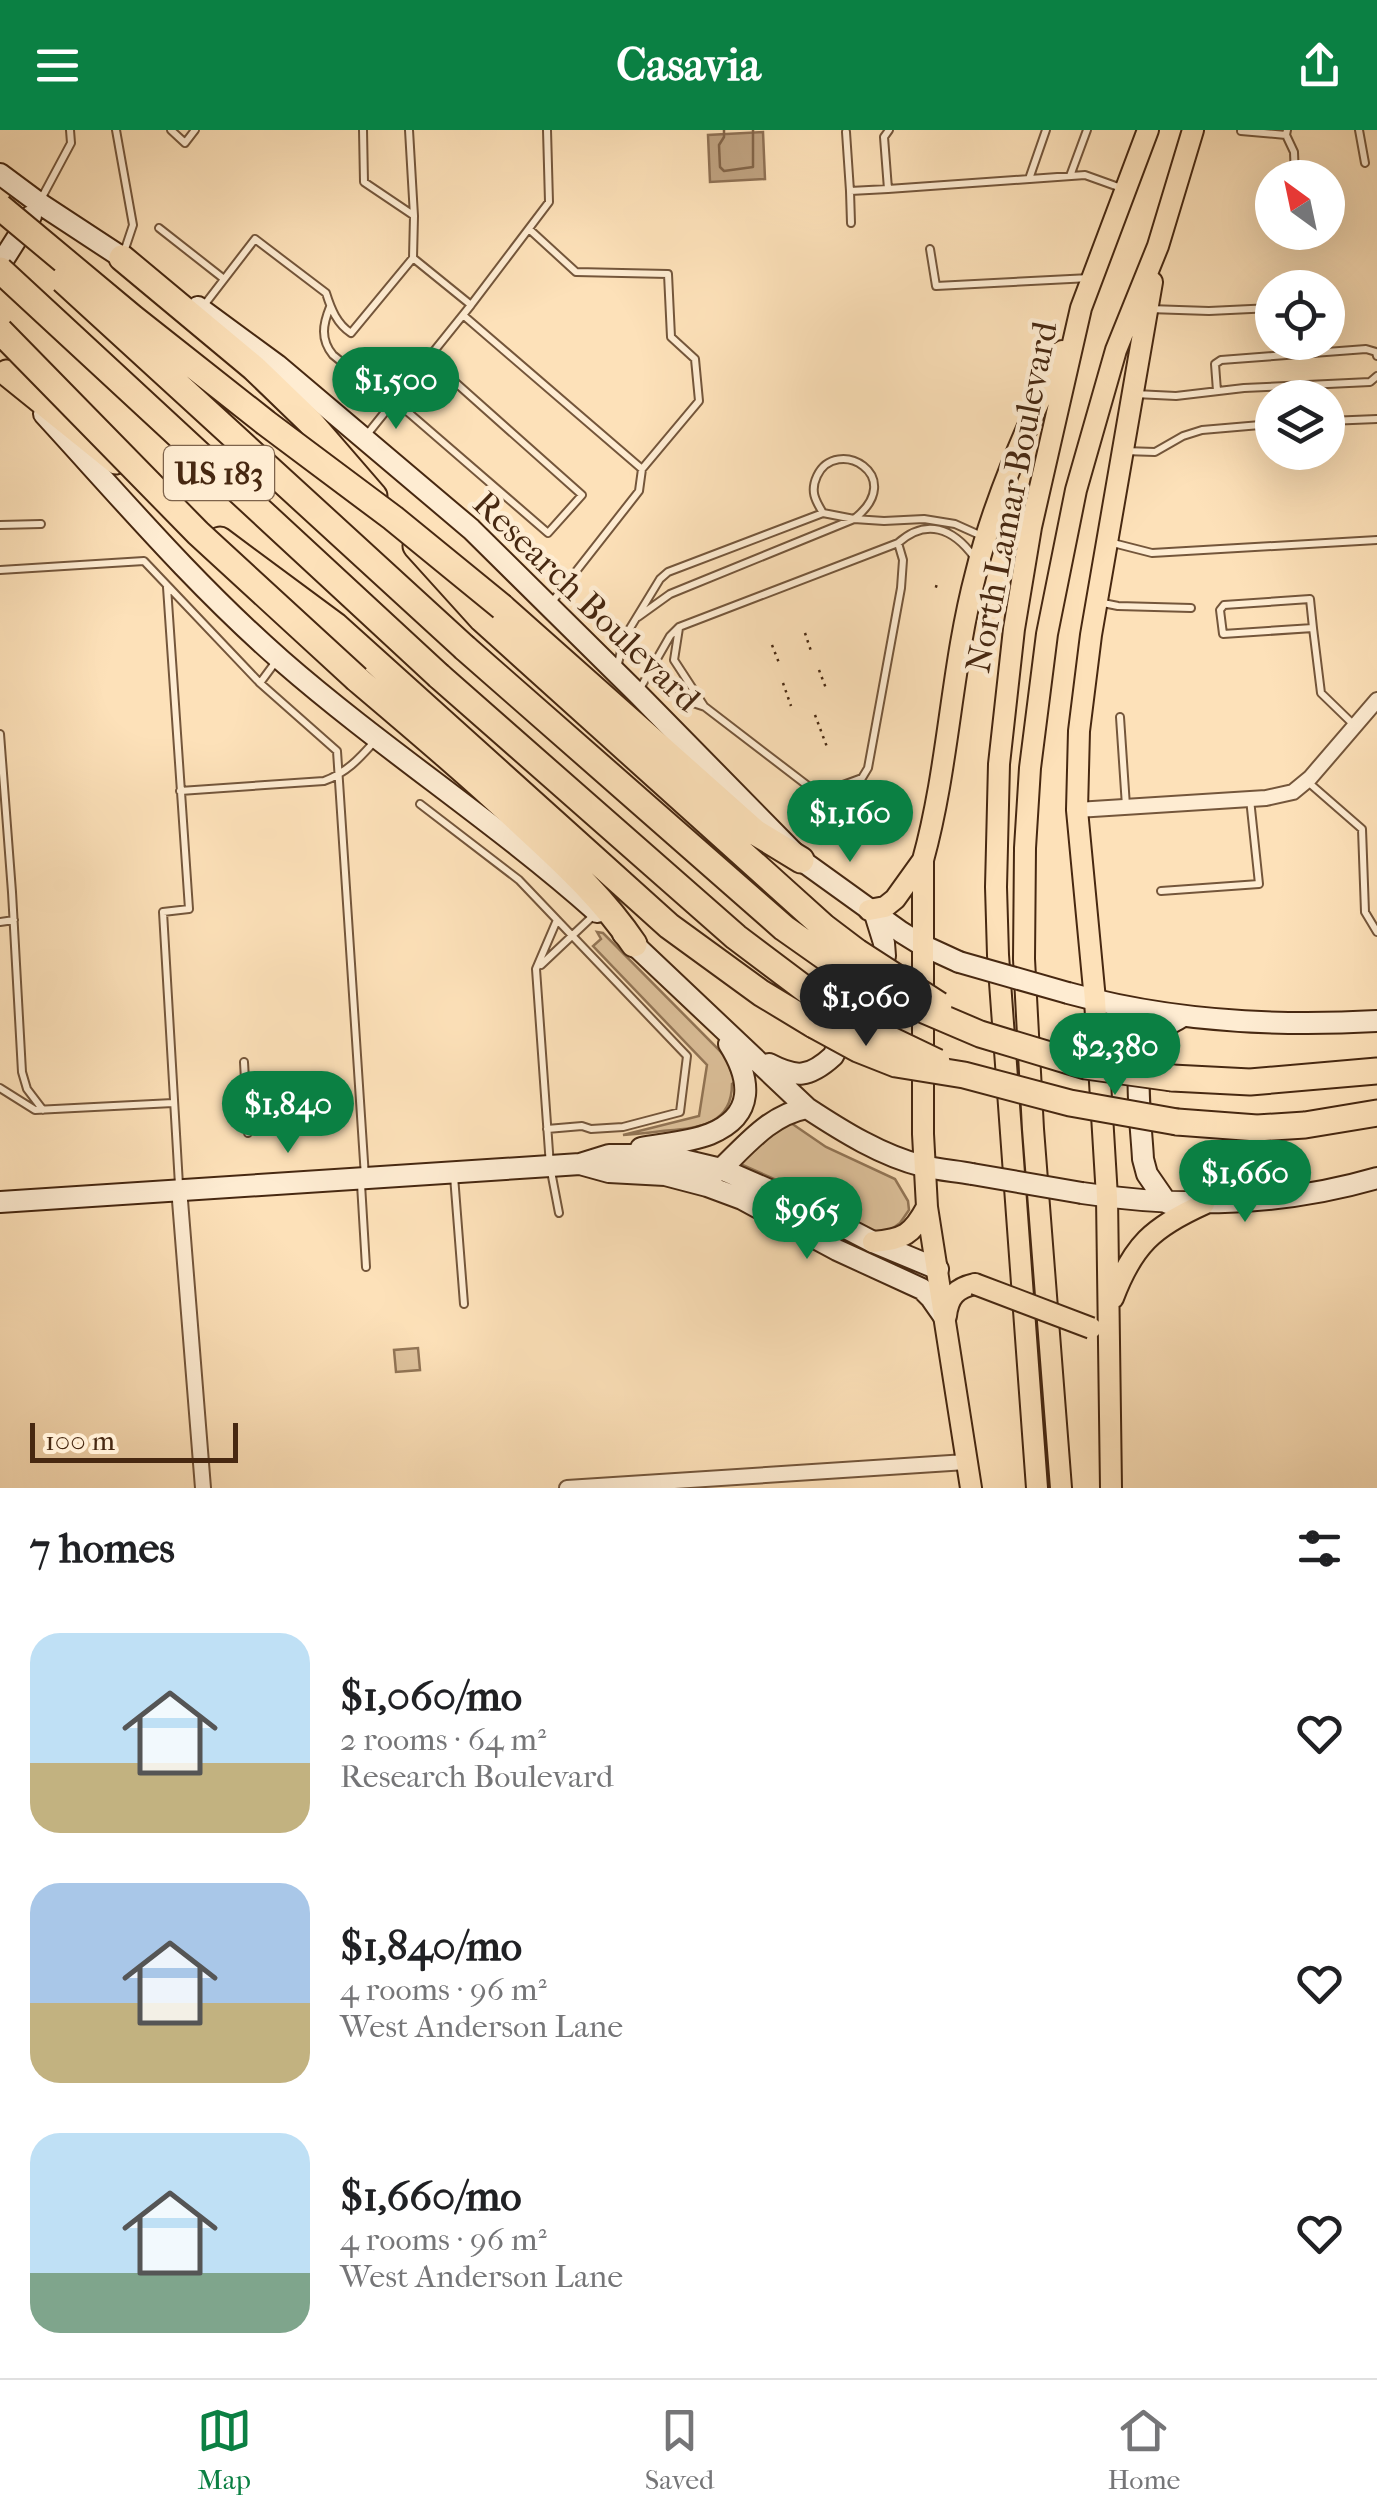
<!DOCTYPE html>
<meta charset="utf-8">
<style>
body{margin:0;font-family:"IM FELL French Canon",serif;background:#f2f2f2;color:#202124;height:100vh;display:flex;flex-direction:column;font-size:38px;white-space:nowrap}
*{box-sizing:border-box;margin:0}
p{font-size:32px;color:#757577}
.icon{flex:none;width:55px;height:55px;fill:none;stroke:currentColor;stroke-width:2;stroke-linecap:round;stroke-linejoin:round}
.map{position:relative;height:1358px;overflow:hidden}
.drawer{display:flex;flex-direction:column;background:#fff;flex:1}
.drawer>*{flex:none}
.needle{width:65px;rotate:327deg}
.buttons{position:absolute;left:1255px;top:30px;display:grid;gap:20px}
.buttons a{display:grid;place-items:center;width:90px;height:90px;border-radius:50%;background:#fff;box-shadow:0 10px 40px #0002;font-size:50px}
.scale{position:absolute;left:30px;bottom:25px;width:208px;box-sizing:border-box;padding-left:10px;border:5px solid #472811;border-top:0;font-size:28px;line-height:35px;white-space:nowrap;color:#472811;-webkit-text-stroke:8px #feecd2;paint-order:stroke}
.price{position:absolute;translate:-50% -85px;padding:0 22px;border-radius:35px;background:#0b8043;color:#fff;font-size:32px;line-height:65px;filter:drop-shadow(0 2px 5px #0008)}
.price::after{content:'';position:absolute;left:50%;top:60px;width:30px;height:22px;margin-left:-15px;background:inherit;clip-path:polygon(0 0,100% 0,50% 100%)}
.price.on{background:#222;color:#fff}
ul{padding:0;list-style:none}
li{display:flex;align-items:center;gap:30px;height:250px;padding:0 30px}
li span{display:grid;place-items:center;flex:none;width:280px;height:200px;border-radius:30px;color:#555}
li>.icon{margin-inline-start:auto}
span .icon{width:120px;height:120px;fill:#fffc;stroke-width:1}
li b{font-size:42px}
h2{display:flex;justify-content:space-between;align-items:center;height:120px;padding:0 30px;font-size:42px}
header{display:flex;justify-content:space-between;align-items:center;height:130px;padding:0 30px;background:#0b8043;color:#fff;font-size:45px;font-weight:700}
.dock{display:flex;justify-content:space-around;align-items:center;height:140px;border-top:2px solid #e0e0e0;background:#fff;font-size:28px;color:#757577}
.dock a{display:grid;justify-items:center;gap:5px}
.dock .on{color:#0b8043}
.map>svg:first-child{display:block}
</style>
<header><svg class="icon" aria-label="menu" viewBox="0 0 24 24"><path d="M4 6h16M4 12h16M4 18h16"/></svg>Casavia<svg class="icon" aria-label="share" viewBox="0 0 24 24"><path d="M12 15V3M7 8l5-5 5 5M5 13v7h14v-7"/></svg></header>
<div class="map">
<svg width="1377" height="1358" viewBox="0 0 1377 1358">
<rect width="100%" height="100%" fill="#fde1b9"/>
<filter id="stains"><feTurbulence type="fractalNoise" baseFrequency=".002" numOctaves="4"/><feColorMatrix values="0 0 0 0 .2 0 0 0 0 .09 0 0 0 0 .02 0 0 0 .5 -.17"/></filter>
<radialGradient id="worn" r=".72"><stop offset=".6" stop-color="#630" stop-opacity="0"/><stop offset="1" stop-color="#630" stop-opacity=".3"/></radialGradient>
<path fill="#dec29c" stroke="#927556" stroke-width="2.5" d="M597,802L603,803L726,927L735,952L732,954C732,997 695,998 662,1001C649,1003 636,1004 623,1005L699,986L707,935L593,816L601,809Z
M791,993L826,1017L895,1049L908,1071L909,1080L900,1093L893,1098L894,1102L880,1104L830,1082L788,1055L738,1033L768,1000Z
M418,1218L420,1240L396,1242L394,1220Z"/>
<path fill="#bfa280" stroke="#8f7154" stroke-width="2.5" d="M763,2L765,49L710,52L708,5Z"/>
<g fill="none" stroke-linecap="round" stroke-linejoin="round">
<path stroke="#836548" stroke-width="2.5" d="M724,0V7L719,15L720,37L724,41L753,37V0"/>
<g stroke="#74563b" stroke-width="10">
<path id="service" d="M116,0L133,95L124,122
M171,0L185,13L195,0
M363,0L364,52L413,85
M409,0L414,86L413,128L471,175
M889,0L884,7L888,59L1085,45L1124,59
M1287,0L1286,5L1294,22L1295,48
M1359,0L1365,33
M1241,1L1286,5
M846,2L850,61L888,59
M1070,46L1087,0
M1029,49L1046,0
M850,61L851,93
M40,71L71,13L70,0
M159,98L224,149
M930,119L936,156L1090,148
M1328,172H1329
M205,174L255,109L326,163C331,179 337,194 351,203L413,128
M330,177C323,194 320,209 333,225L392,273
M1149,179L1209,181L1272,178
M463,185L642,339L699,271L695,229L671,207L668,144L576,142L529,99
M1217,261L1215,234L1221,230L1366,219L1376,222L1377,226
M1135,264L1176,266L1244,258L1370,252L1377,246
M394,270L548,403L582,365L428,228
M1328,291L1377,289
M365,307L471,175L549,72L547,0
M1124,321L1155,322L1183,306L1202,300L1272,294
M0,395L41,394
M1109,412L1152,423L1377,410
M0,440L144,431L260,553L337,621L365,1047
M167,457L189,779L163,782L179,1055
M552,472L639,361L642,339
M1098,472L1118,476L1191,478
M638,487L670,464L854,389C909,346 836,305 817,346C810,361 815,370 823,383
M679,498L674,530L704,576
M1313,498L1310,469L1224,475L1220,480L1223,504L1313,498L1321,563L1354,595
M617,538L624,508L660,449L668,442L823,383L854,389L884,391L924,389L955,394L984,407
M651,539L669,549L690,572L705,577L812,659L821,663L862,648L868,638L901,458L903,430L898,413
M260,553L277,530
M638,562L670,506L679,497L898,413C926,388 953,398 974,427
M1120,587L1126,676
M0,604L12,762L22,942L27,959L43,980
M1308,652L1362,699L1365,782L1377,802
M180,661L324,651C346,643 359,629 374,612
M420,674L519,750L687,926L680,982L623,997L591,999L582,996L547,999
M1161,761L1259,754L1250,669
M557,790L536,839L550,1036L559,1083
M0,792L14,790
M541,835L594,785
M244,932L248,1003
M0,958L35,980L173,973
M454,1046L464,1174
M361,1054L366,1137"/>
</g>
<g stroke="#74563b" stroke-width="18">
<path id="minor" d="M1077,680L1266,668L1293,662L1310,648L1377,570
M179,1058L203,1358
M567,1358L966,1332"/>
</g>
<g stroke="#472811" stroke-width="24">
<path id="secondary" d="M0,44L39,73L132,134
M0,135L31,86
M198,177L277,235L471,399L637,563L801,730L901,802L922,815L959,832
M44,284C121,368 196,456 282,531C383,619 497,693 597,782
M623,804L807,978C842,1001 882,1026 923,1036C939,1040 956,1041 972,1044
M1068,863C1169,891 1273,897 1377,891
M769,934C796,948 809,948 833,926L885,826L884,813L875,784
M641,1018C663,1014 690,1012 710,1004C756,985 751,949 729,914
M580,1034L609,1042L665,1045L707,1056L742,1069L837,1120L922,1159L931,1168L945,1188
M712,1045L721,1039C747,1014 770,985 807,978
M1082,1063C1180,1078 1281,1076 1377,1048
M0,1072L550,1036L580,1034L609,1025H643L679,1029L721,1039L788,1068L873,1112L938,1139
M1167,1073L1147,1044L1143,1029C1142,1005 1133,934 1144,915C1152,902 1170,894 1183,886"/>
</g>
<g stroke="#472811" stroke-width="24">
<path id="primary" d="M869,780L885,777L895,769L923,730
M873,1112C904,1109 912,1105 927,1077
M1113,1168C1133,1115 1153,1097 1204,1074
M946,1186C948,1167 956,1158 975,1154
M971,1358L927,1077L923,1004V730C949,636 951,537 976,443C995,365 1029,293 1062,221
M1037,1358L998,825L996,757L999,634L1014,499L1031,397L1081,178L1148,0
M1061,1358L1033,999L1024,829L1025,718L1030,638L1047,504L1076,360L1116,220L1158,116L1193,0
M1111,1358L1107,1067L1095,870L1077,680L1079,601L1091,505L1152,152"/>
</g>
<g stroke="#472811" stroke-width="29">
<path id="motorway" d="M122,128L254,238L310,292L374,366
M7,243L116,331
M220,410L336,496L669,796L761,863L814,895
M416,416L482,489L824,797L857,822
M502,477L755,702L801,730
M465,518L784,798L845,841
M439,546L736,807L825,874
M357,549C416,599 474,648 530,701C568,736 605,771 634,814
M1172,948L1250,952L1377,941
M1177,992L1257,998L1305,995L1377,983"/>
</g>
<path stroke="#472811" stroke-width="2.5" stroke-dasharray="2.5 5" stroke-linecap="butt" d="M935,456L938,457
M805,503L811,521
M772,515L779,533
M819,540L827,561
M783,553L791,576
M815,585L827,617
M835,667L840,680"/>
<use href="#service" stroke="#feecd2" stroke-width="6"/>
<use href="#minor" stroke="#feecd2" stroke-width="14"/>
<use href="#secondary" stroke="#feecd2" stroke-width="20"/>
<use href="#primary" stroke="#fde1b9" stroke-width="20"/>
<use href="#motorway" stroke="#fde1b9" stroke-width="25"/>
<g stroke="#472811" stroke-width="24" stroke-linecap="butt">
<path id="secondary-bridge" d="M959,832L1068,863
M972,1044L1082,1063"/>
</g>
<g stroke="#472811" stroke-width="24" stroke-linecap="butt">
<path id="primary-bridge" d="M975,1154L1091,1198"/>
</g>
<g stroke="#472811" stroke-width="29" stroke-linecap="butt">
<path id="motorway-bridge" d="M0,77L133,188L266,293L393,388L502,477
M0,140L439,546
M63,150L465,518
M0,201L198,403L357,549
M857,822L939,875
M845,841L905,872L980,904L1086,936L1172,948
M825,874L866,898L937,932
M814,895L858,919L896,934L964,945L1070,973L1177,992"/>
</g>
<use href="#secondary-bridge" stroke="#feecd2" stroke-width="20"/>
<use href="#primary-bridge" stroke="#fde1b9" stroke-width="20"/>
<use href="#motorway-bridge" stroke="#fde1b9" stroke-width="25"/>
</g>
<g text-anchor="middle" stroke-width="9" stroke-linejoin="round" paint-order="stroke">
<rect fill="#feecd2" stroke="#7e634b" stroke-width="2.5" x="164" y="316" width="110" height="54" rx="8"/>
<g font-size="32" font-weight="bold" fill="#472811">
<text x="219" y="354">US 183</text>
</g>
<g font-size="35" fill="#472811" stroke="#feecd2">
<text transform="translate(1011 367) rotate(-79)" y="12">North Lamar Boulevard</text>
<text transform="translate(587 471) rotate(44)" y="12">Research Boulevard</text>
</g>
</g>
<rect width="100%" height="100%" filter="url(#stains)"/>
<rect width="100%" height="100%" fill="url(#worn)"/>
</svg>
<div class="buttons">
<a><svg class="needle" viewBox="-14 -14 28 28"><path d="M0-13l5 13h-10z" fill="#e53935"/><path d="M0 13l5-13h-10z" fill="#757577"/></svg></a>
<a><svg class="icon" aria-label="locate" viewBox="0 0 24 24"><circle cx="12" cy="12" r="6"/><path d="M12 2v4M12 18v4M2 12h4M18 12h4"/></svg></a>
<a><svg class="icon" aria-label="layers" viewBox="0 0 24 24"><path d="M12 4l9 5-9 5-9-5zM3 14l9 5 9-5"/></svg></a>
</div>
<div class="scale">100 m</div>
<b class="price" style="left:396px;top:302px">$1,500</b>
<b class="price" style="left:850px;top:735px">$1,160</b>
<b class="price on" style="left:866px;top:919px">$1,060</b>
<b class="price" style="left:1115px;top:968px">$2,380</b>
<b class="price" style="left:288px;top:1026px">$1,840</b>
<b class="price" style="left:1245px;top:1095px">$1,660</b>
<b class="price" style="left:807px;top:1132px">$965</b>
</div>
<section class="drawer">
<h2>7 homes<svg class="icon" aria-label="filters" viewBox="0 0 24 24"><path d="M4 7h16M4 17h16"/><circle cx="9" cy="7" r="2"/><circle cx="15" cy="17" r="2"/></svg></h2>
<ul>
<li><span style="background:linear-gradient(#bfe0f5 65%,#c2b280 0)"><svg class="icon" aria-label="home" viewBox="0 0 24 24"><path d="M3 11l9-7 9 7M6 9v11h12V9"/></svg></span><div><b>$1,060/mo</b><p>2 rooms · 64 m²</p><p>Research Boulevard</p></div><svg class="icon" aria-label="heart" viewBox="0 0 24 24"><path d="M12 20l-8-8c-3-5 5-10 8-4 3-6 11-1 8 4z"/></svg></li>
<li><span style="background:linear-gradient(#a9c7e8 60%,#c2b280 0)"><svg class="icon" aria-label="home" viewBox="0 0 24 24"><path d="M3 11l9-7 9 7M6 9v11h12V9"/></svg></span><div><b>$1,840/mo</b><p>4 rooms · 96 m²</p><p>West Anderson Lane</p></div><svg class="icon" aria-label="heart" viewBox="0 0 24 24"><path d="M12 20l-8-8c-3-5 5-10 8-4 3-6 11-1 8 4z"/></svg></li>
<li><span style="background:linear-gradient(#bfe0f5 70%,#7fa58c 0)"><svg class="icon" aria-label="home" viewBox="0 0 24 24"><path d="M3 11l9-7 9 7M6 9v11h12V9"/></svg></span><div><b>$1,660/mo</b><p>4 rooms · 96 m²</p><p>West Anderson Lane</p></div><svg class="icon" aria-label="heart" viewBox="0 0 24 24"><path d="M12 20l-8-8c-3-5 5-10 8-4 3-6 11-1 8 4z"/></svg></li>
</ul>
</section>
<nav class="dock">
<a class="on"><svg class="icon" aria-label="map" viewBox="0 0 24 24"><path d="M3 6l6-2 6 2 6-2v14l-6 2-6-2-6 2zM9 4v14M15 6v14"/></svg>Map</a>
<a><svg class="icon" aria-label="saved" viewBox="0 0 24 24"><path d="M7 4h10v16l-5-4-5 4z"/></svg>Saved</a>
<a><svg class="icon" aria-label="home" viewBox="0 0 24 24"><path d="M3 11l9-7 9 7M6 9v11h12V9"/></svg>Home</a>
</nav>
